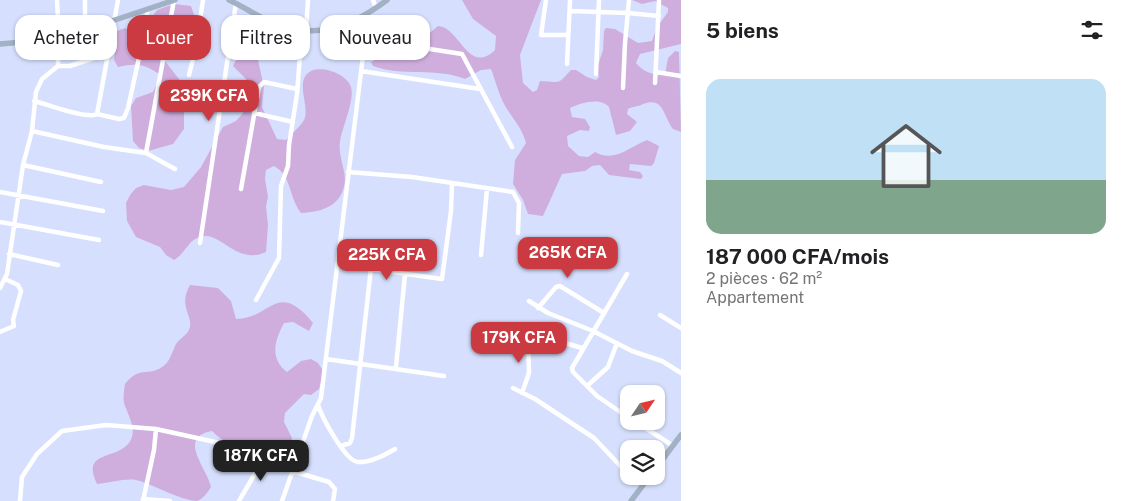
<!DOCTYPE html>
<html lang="fr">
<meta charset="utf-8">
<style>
body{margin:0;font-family:"Public Sans",sans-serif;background:#f6f6f6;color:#202124;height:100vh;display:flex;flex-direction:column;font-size:19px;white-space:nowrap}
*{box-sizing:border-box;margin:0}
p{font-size:16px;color:#757577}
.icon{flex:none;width:28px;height:28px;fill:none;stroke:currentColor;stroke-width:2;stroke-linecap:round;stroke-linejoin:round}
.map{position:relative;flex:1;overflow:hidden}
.sheet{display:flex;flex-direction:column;background:#fff;width:450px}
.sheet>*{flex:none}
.guide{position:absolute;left:15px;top:15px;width:475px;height:45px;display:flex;gap:10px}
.needle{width:32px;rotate:55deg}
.controls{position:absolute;left:620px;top:385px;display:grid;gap:10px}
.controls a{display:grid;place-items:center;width:45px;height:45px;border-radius:10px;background:#fff;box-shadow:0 1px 4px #0004;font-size:25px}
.price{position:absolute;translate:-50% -42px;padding:0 11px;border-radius:10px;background:#ca3a40;color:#fff;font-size:16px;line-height:32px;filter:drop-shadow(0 1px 2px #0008)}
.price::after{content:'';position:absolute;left:50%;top:30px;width:15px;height:11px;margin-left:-8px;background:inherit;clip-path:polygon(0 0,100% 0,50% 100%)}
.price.active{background:#222;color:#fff}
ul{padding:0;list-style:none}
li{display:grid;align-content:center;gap:10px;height:265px;padding:0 25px}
li span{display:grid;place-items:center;height:155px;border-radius:15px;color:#555}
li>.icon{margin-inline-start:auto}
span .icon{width:90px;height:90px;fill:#fffc;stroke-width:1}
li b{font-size:21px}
h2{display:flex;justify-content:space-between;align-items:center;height:60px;padding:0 25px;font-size:21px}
.chip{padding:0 18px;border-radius:15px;background:#fff;box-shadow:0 1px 4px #0004;font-size:18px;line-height:45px}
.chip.active{background:#ca3a40;color:#fff}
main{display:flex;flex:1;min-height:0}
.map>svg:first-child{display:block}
</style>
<main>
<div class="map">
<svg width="681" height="501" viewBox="0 0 681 501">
<rect width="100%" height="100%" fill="#d6e0fe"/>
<path fill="#cfaedd" d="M462,0H541L520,55L523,83L533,92L537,90L540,81C562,82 557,85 571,70H576L587,77L596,80L599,77L597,68L603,50L604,31L606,28L615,29L638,43L652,41L657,27L668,12V8L655,1L642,4L632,0H681V44L640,54L636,63C644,72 653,76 665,74L668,58L675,51L679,52L681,132L673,129C663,116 664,96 643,104C638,107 633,106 628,109L627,114L637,122L630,131L616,135L609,107C600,97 581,103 570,108L572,117L585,119L590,127L589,131L580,130L567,136L568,146L579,156L588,157L595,152C615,163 629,147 647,140L659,146L654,163L651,166L630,164L629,170L640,172L643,176L641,179L609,175L600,165L592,166L585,171L562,174L543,216L528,214L523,200L513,184L515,160L526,143C522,127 510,116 503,102C498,92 495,79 491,69L481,70L465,79C436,67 402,77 373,66L371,62L383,56L405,54L438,26C460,27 468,76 495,50L496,36L473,19Z
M174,4L191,6L194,15L188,21L170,25L166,43L161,52L165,61L182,83L184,92V129L173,144L148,151L139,148L133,141L131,106L136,98L153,92L161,75C143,64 138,63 118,67L114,60L117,31L125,28L133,33L142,31L157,10Z
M246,55L255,56L258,60L264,87L262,107L277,139L286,140C291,134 300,127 304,120C310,107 297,87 306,75C316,62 347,73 351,87C355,100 342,128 340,142C338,155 345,168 345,180C343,206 322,212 301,213C289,198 292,176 274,166L266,170L265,179L268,197L266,206L268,225L266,252C236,266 220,230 200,237C188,240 185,254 174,260L166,255L160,247L136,237L127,221L126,203L130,195L136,188L144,185L171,190L184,187L201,167L223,127L236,121L243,113L249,97L246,79L233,66L237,58Z
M190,285L218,288L231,301L236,319C271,319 277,279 313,323L309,331L293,322L284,323C275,340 269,358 287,372L301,361L311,359L318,363L324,372L319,389L311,395L304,394L285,413L284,422L292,438L290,447L283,452C274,449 268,450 259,450C242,449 224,444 212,431C176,437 208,469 211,487C208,492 203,499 197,501C182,501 150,483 136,480C127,478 107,483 97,484C81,451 114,460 128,444C139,431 128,416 124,403C123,398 124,390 125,384C140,365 147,377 162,367C170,362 172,352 176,344C179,339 187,335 189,330C195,317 177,307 190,285Z"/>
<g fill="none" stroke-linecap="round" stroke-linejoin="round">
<path stroke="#fff" stroke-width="4.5" d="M57,0L58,20L67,36
M373,0L376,8
M546,0L541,35H568
M570,11L628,13L659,16
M85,30V0
M306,30L308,0
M365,39L462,54L512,147
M266,53L272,22
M567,64L570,0
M58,66H70L109,53
M361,71L480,89
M656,72L681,76
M596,74L599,0
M189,75L196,47L203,0
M655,83L659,0
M623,88L625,43L629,0
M34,101C47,104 87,120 97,114L119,119L124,118L128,108L147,21V9
M254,113L293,122
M97,114L118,0
M32,131L104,147L146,153L175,169
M146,153L174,0
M23,165L101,182
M348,172L412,177L513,192L519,203L518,233
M241,189L259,87L264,82L297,89
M0,192L103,211
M0,222L99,240
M200,243L236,3
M9,254L58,265
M481,255L487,189
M337,264L442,279L451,211L452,183
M627,274L572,368L573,372L597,396L629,418
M0,288L7,274L23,165L32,131L36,92L42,79L58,66V39
M256,300L279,258L281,186L288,166L289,145L297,94L302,29
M529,301L548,313L593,331L632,351L662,361L681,373
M538,308L556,287L560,286L604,313
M660,315L681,328
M0,332L14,326L13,320L21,291L18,285L5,279
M519,338L558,341L582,348
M326,359L444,376
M396,367L405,274
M587,386L608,367L617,343
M513,388L535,399L594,438L629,475
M522,393L529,373L528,338
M318,405C322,417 345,461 358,462C370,463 385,455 395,449
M635,421L673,446
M341,446L350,443L352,438L371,268
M292,471L329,482L335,489L333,501
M630,476L645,483
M143,499L170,501
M20,501L22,477L37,454L62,431L106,425L156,429
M143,501L154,450L156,429L238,447L296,457
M239,501L256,472L258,462L266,452
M282,501L312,416L321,398L368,15"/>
<path stroke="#a2b1c3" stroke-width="5.5" d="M229,0C242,6 254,14 267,20C312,42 350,28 387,0
M0,44L58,39L175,0
M656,468L681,435
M631,501L650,476"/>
</g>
</svg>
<div class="controls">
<a><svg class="needle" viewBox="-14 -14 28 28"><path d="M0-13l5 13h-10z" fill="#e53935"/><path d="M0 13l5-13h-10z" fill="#757577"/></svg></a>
<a><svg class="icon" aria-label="layers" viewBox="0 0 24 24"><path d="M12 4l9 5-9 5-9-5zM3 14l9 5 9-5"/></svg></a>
</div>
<b class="price" style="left:209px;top:122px">239K CFA</b>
<b class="price" style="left:568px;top:279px">265K CFA</b>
<b class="price" style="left:387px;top:281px">225K CFA</b>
<b class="price" style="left:519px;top:364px">179K CFA</b>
<b class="price active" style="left:261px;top:482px">187K CFA</b>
<div class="guide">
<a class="chip">Acheter</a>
<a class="chip active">Louer</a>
<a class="chip">Filtres</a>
<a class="chip">Nouveau</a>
</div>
</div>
<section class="sheet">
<h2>5 biens<svg class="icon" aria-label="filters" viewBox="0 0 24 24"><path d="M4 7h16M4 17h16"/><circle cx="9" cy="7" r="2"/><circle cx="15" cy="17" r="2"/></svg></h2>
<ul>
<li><span style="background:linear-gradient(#bfe0f5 65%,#7fa58c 0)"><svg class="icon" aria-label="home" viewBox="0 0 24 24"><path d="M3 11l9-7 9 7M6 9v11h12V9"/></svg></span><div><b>187 000 CFA/mois</b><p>2 pièces · 62 m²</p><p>Appartement</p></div></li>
</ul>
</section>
</main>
